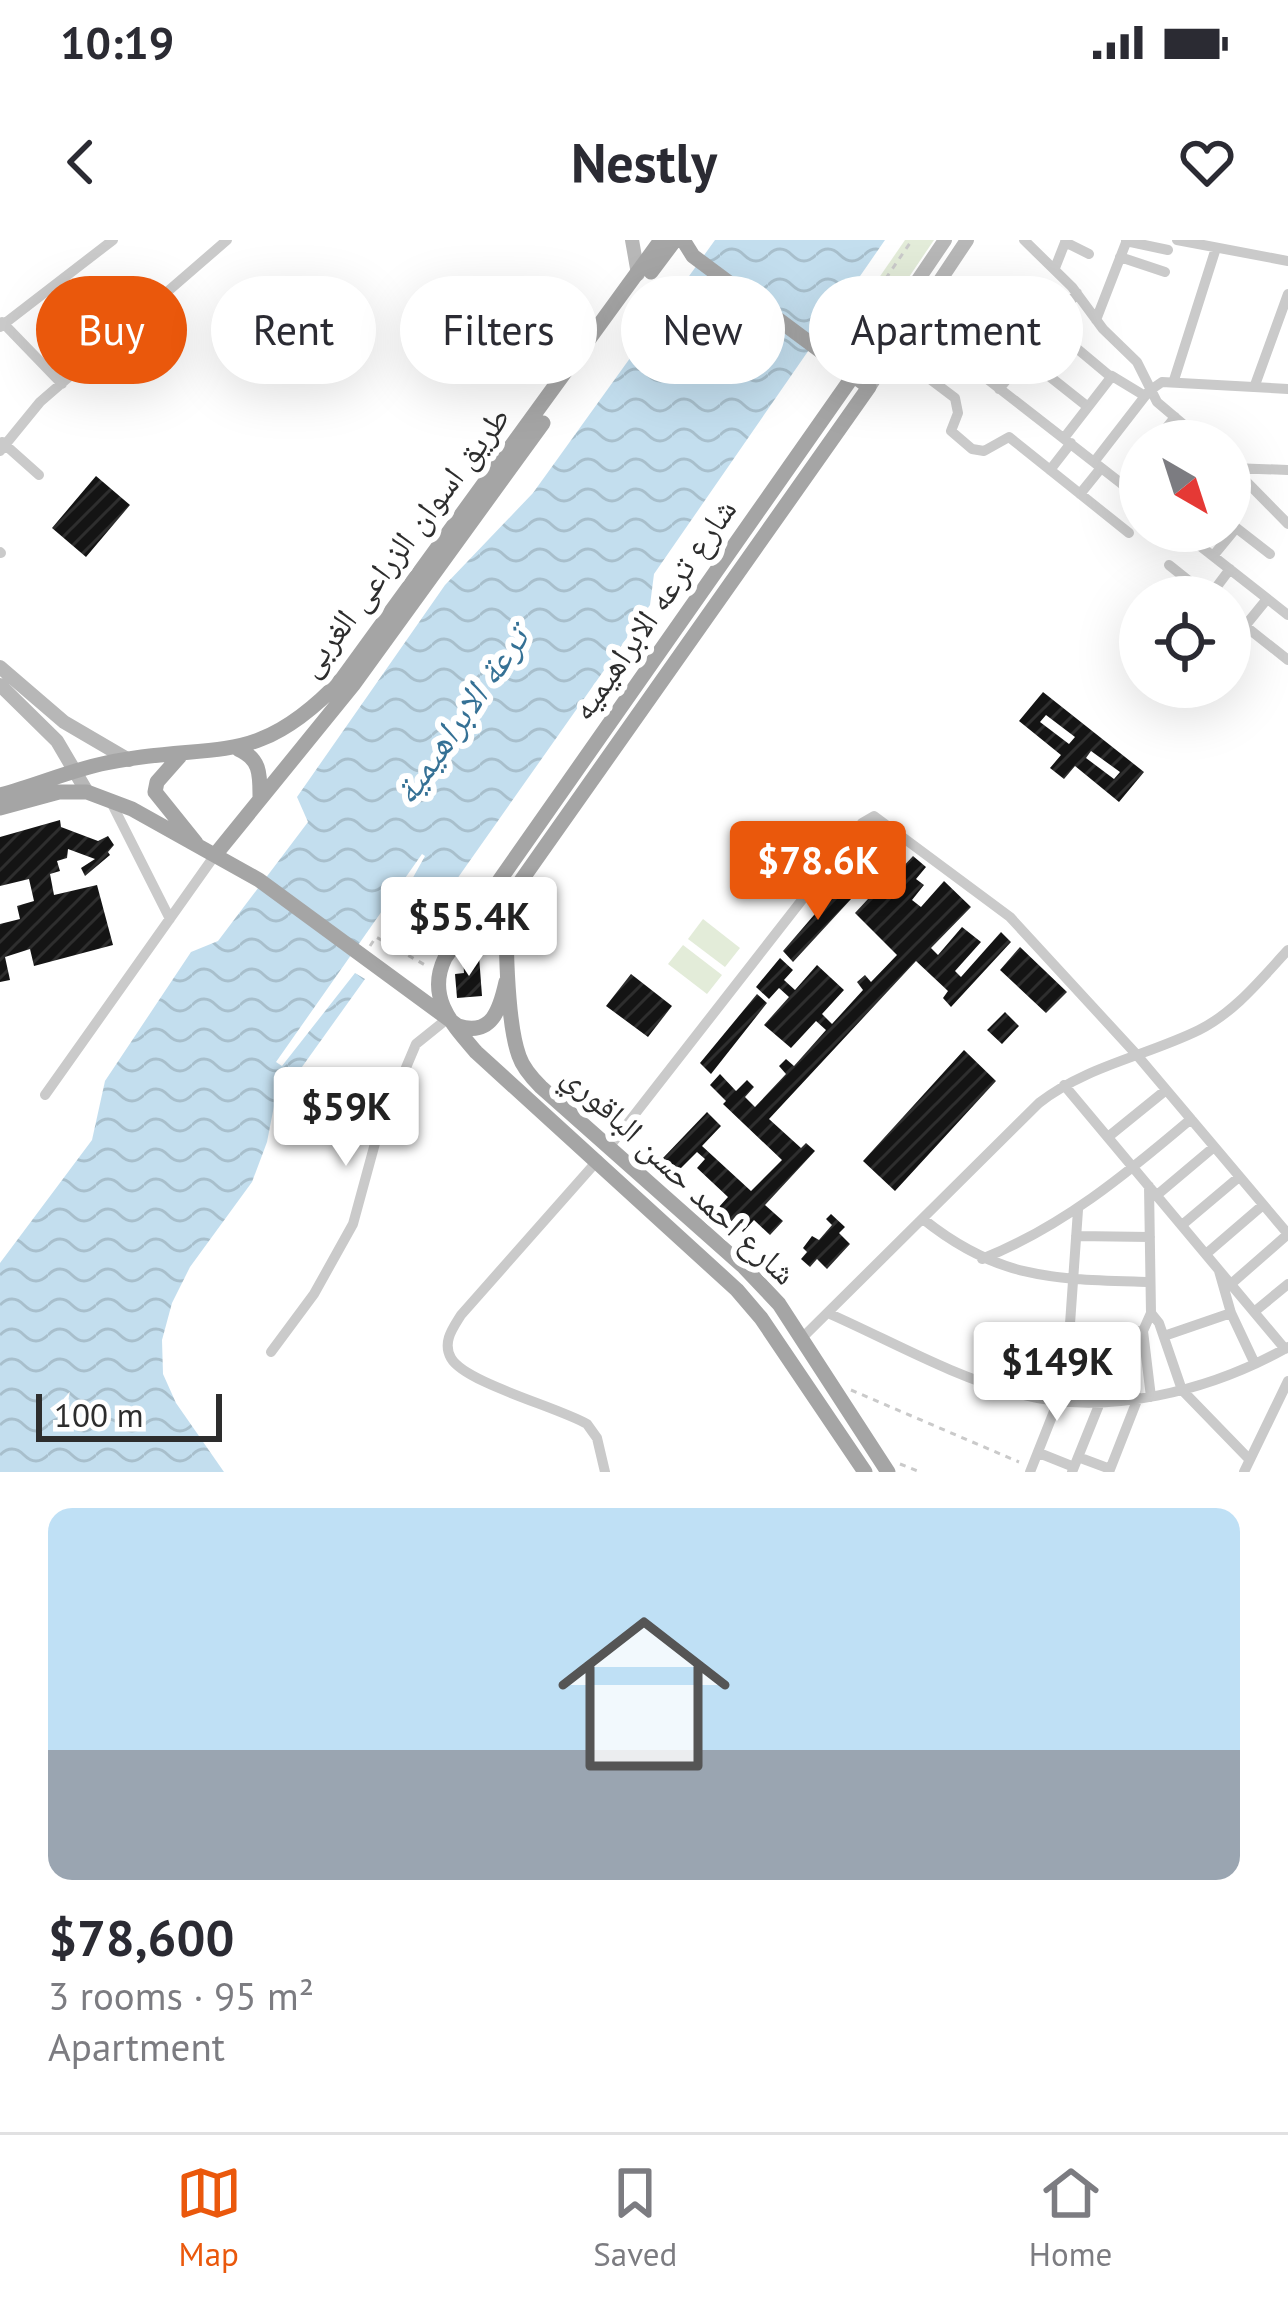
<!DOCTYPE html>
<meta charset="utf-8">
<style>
body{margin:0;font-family:"PT Sans","Noto Naskh Arabic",sans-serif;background:#f7f7f7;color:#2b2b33;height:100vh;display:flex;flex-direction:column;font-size:45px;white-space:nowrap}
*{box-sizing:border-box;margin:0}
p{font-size:39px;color:#7c7c81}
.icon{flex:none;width:66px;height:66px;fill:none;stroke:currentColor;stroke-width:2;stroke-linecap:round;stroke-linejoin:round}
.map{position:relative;height:1232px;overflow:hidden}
.panel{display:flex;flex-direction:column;background:#fff;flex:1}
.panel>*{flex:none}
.hud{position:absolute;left:36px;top:36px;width:1218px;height:108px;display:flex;gap:24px}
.needle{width:78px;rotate:141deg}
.controls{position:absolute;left:1119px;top:180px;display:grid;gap:24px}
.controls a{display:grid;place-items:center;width:132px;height:132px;border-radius:50%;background:#fff;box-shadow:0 12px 48px #0002;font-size:60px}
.scale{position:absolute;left:36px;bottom:30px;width:186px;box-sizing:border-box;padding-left:12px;border:6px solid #2d2d2d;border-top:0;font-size:33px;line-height:42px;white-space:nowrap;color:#2d2d2d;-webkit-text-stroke:9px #fff;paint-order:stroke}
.price{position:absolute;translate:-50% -102px;padding:0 27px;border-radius:12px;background:#fff;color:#222;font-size:39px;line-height:78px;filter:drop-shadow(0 3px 6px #0008)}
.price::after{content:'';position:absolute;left:50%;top:72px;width:36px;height:27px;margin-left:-18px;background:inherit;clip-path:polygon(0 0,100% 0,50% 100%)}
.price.on{background:#ea580c;color:#fff}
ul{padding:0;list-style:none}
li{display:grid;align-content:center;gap:24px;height:636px;padding:0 48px}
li+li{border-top:3px solid #e1e1e2}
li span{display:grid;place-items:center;height:372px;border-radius:24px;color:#555}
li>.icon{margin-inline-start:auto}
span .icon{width:216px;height:216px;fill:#fffc;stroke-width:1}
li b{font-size:51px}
.chip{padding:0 42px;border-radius:54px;background:#fff;box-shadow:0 12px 48px #0002;font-size:42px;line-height:108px}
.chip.on{background:#ea580c;color:#fff}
.status{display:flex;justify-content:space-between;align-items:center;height:84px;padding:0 60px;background:#fff;direction:ltr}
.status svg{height:33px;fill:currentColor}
header{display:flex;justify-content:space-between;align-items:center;height:156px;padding:0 48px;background:#fff;font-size:54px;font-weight:800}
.dock{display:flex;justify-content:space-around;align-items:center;height:168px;border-top:3px solid #e1e1e2;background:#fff;font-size:33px;color:#7c7c81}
.dock a{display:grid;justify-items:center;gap:6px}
.dock .on{color:#ea580c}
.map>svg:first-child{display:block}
</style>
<div class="status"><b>10:19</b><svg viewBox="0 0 49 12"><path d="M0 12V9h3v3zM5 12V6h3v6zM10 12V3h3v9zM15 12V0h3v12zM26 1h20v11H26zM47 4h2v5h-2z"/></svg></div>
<header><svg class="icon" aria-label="back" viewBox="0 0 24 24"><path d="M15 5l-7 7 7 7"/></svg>Nestly<svg class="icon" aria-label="heart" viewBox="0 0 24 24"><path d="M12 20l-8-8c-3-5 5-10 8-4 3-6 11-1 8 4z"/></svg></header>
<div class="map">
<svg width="1288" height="1232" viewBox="0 0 1288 1232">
<defs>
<pattern id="grass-tufts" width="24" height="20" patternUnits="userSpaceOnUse" patternTransform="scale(3)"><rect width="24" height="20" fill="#e3ecd9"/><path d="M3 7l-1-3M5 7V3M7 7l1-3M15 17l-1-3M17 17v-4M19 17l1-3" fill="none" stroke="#c3cbbb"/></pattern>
<pattern id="water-waves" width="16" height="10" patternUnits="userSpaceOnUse" patternTransform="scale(3)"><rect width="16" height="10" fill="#c3deee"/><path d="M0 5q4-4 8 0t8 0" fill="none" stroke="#a8bfcc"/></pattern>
<pattern id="building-hatch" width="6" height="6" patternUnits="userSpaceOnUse" patternTransform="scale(3)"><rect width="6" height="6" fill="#141414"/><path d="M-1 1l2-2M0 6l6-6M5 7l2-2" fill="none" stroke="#2e2e2e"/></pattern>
</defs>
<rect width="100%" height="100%" fill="#fff"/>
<path fill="url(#grass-tufts)" d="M905,0H934L853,120L832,106Z"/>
<path fill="#e3ecd9" d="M703,679L740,708L725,727L688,699Z
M683,705L722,735L707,754L668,724Z"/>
<path fill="url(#water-waves)" d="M715,0H885L654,334L650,365L445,656L420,661L392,701L382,693L425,616L422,614L276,822L282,826L355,733L365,739L274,866L267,902L252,942L190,1027L172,1063L162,1100L163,1134L176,1163L224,1232H0V1023L92,900L105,841L191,712L218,701L308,582L297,557L445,345L533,253Z"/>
<path fill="url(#building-hatch)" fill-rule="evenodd" d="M96,236L130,265L86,317L52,288Z
M1043,452L1144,532L1119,562L1075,526L1064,539L1050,528L1061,515L1019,481ZM1046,475L1075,497L1069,504L1040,482ZM1091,511L1120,532L1114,539L1086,518Z
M60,580L61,587L98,601L108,596L114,605L108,612L110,615L85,636L81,628L95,619L68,609L67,618L57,621L60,631L50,634L54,655L97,645L113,705L34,726L30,709L5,717L10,740L0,742V684L20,679L17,666L34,661L29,639L0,646V597Z
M913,616L926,627L916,639L924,645L912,660L921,667L944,641L971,667L931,708L938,715L962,687L981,702L955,731L961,737L1001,692L1011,702L951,767L943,758L948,751L916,721L769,879L801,908L806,903L815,911L765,965L783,981L770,995L754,980L743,992L718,968L728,957L697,928L705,919L697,912L677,932L663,918L707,872L721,886L702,906L751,951L782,920L723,864L726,861L710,845L720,834L736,851L747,840L754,847L745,857L755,867L786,834L779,826L786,819L794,826L826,790L816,781L791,808L764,785L789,757L779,748L769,759L756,747L780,718L793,730L784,740L795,750L817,725L844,750L822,774L832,784L863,750L857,742L865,735L871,742L897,715L855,673L868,659L855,647L871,630L887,644Z
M839,646L852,658L793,722L783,711Z
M1020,707L1067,752L1046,773L1000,730Z
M479,716L482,756L457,758L455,734L464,733L463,717Z
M631,734L672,766L648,797L606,766Z
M757,754L767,763L711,834L700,823Z
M1005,772L1019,786L1002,804L987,790Z
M964,810L996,841L895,951L863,921Z
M831,974L845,987L839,993L850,1004L827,1029L817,1019L810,1027L801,1019L807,1012L803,1008L812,996L819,1000L832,985L826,979Z"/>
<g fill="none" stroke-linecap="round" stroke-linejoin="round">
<path stroke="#cacaca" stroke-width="3" stroke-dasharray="6 6" stroke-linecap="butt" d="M862,99L856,94L865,78V69L912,0
M370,706L376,697L425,725
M851,1150L1019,1222
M900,1224L920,1232"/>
<path stroke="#cacaca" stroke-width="10" d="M1024,0L1072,47L1103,89L1137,122L1157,162L1203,201
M1177,0L1288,21
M1126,1L1168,10
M1065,2L1089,14
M1120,17L1165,32
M1055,28L1066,0
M1096,80L1127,0
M2,82L62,144
M914,82L1140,258
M1050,86L1111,137
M0,87L113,0
M1025,117L1088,167
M914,127L955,158L958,173L951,191L972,209L984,211L1009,197L1129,293
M1174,140L1216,8
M1255,145L1288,54
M999,149L1077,53
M1064,198L1112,136L1145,156
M1156,201L1175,177
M2,202L39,235
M0,211L40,162L227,0
M1094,222L1149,151L1162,142L1288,149
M1230,225L1288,284
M1232,228L1288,230
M1050,230L1071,203
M1122,244L1140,221
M1080,254L1101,228
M1230,283L1270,314
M1181,291L1288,375
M1156,297L1161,291
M0,312L1,313
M1213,316L1236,288
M1169,325L1209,357
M1209,357L1230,329
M1230,374L1288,420
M1245,386L1267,359
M110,560L170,679
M1064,845L1285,1109
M45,855L215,615
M1108,897L1166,850
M610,906L862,583L874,576L1010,677L1136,814L1288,994L1231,1044
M598,920L461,1075C453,1088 442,1102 451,1118C465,1143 558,1167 587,1184L597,1198L605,1232
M1149,946L1151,1073L1143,1091L1151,1157
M1157,955L1214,907
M923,979C1000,1041 1056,1039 1150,1042
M1182,985L1239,937
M1076,996L1150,997
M1206,1014L1263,965
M982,1019C1062,987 1125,935 1191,879
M1219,1031L1231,1073L1255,1124
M1254,1072L1288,1044
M1151,1073L1159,1083L1182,1150L1248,1218
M830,1074C891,1101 954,1137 1019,1154C1107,1177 1210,1151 1288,1107
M1071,1093L1143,1091
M1164,1096L1231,1073
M801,1099L1039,863C1086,826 1146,816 1199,790C1235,772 1261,739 1288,710
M271,1112L314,1054L353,984L377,896L416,804L447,779
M1039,1213L1074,1227
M1078,1217L1110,1229
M1030,1232L1066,1141L1078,970
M1072,1232L1101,1160
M1109,1232L1138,1158
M1244,1232L1288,1141"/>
<path stroke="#b7b7b7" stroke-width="14" d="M632,0L638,34
M853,136L945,0
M869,147L967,0
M0,427L64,482L129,520
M0,445L57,501L87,552"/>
<path stroke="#a5a5a5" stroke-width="15" d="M683,0L693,16L869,147L511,655C502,686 508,786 519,816C523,828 532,838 541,847L744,1027L779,1064L888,1232
M651,32L675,0
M853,136L445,718C426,757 452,784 476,812L737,1050L761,1078L865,1232
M238,509C261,519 260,535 260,558
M180,516L157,542L155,552L196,603
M0,555C35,546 71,530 106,523C215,500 254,532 342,439L661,0
M0,568L59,552H87L132,569L259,640L458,786C492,797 500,769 506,742
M215,615L353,445L543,183"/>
</g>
<g text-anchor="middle" stroke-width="12" stroke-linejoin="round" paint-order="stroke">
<g font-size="33" fill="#2d2d2d" stroke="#fff">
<text transform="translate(403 301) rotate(-53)" y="12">طريق اسوان الزراعى الغربى</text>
<text transform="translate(653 369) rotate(-55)" y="12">شارع ترعه الابراهيميه</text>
<text transform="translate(680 934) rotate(43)" y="12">شارع احمد حسن الباقوري</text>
</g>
<g font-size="36" font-style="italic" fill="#357195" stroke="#fff">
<text transform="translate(460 475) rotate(-55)" y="13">ترعة الابراهيمية</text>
</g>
</g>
</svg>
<div class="controls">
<a><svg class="needle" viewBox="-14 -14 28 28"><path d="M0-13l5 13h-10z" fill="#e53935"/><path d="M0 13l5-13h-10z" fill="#7c7c81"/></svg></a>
<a><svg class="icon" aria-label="locate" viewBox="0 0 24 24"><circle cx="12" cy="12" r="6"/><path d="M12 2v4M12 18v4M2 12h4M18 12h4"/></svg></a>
</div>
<div class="scale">100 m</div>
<b class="price on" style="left:818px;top:683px">$78.6K</b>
<b class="price" style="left:469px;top:739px">$55.4K</b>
<b class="price" style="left:346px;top:929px">$59K</b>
<b class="price" style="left:1057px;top:1184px">$149K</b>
<div class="hud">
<a class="chip on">Buy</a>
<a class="chip">Rent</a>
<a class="chip">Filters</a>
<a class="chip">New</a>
<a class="chip">Apartment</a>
</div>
</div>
<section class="panel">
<ul>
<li><span style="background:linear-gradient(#bfe0f5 65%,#9aa5b1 0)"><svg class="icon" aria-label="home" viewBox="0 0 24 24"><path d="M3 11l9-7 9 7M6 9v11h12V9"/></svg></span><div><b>$78,600</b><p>3 rooms · 95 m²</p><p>Apartment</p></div></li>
</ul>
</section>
<nav class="dock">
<a class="on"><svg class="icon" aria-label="map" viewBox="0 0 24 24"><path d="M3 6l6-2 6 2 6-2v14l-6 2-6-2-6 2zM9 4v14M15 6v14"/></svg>Map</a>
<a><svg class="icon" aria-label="saved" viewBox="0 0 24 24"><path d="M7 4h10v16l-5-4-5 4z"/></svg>Saved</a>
<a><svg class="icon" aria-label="home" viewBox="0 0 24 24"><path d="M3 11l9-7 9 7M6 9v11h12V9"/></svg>Home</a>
</nav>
